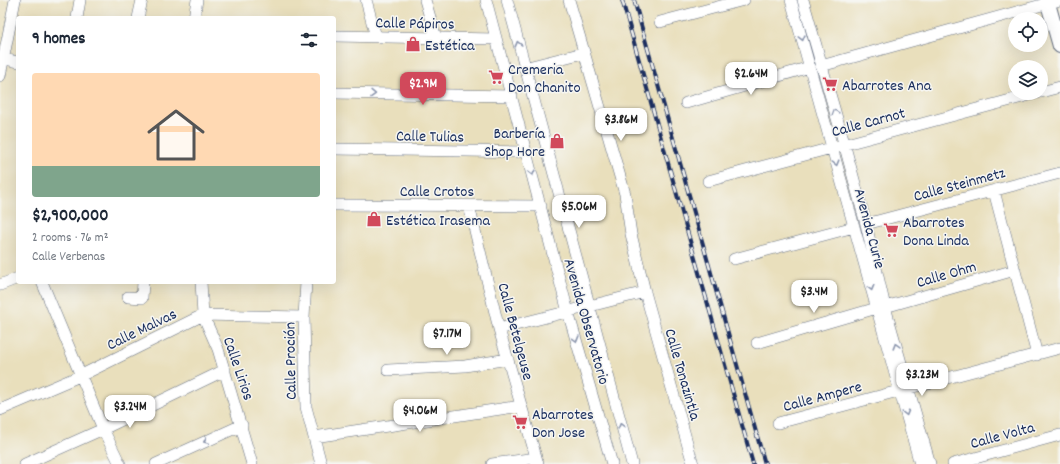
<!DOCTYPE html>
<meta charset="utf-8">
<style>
body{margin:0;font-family:Dekko,sans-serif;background:#f2f2f3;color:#1f2937;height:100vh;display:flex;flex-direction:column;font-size:15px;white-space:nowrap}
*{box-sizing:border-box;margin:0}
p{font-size:13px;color:#747a83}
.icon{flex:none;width:22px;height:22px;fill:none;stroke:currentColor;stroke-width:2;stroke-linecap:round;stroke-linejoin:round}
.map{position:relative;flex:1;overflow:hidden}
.sheet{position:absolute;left:16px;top:16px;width:320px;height:268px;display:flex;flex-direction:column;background:#fff;border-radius:4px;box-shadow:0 4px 16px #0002}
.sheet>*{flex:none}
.fabs{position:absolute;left:1008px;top:12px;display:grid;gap:8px}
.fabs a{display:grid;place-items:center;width:40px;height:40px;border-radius:50%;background:#fff;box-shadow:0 4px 16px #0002;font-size:20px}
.price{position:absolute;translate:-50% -34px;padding:0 9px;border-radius:8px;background:#fff;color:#222;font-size:13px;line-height:26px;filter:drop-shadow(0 1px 2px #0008)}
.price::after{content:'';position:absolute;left:50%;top:24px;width:12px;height:9px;margin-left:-6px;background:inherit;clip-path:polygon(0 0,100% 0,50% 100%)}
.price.active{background:#d1495b;color:#fff}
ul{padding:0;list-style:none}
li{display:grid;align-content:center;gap:8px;height:212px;padding:0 16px}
li span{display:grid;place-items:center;height:124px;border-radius:4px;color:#555}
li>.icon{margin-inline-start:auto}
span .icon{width:72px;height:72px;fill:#fffc;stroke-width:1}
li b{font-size:17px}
h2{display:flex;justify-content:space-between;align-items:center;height:48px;padding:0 16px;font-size:17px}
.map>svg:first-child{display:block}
</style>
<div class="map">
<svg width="1060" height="464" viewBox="0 0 1060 464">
<rect width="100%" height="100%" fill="#f6f6f2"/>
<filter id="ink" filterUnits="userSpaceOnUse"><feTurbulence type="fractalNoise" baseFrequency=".025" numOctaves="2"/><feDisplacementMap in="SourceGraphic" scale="8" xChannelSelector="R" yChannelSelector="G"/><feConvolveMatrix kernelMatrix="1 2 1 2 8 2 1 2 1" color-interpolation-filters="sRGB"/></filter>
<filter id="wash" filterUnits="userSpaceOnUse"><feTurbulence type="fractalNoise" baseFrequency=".012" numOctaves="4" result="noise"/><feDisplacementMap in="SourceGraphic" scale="16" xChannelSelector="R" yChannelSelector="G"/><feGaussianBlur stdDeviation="0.9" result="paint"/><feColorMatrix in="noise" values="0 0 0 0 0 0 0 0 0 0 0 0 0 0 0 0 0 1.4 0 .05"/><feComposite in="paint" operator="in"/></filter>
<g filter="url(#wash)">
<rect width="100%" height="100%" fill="#e9dfbc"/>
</g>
<g filter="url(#ink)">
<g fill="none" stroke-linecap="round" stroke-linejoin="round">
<g stroke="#636d7f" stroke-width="12">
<path id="minor" d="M366,0L376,37
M425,0L436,38
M486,0L568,312L612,464
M507,0L632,464
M569,0L625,194L631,234L645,292L693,464
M791,0L920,464
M803,0L844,143L866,224L885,307L930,464
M77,18L80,0
M138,18L142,0
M194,18L197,0
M660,22L744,0
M334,36L496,39
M0,58L18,62
M821,66L1060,0
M524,68L583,53
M0,76L15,0
M1041,92L1060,87
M334,93L512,96
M686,103L810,67
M334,149L526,152
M708,181L1037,93
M994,191L1037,355
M334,205L541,206
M469,206L499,329L538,464
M866,224L1060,173
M734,259L854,227
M42,282L103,429L120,464
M201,282L203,315L218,349L252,464
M306,282L304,317L306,407L321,464
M0,285L18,278
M128,297L142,298L143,282
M885,307L1015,270
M499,329L645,292
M757,343L877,308
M388,370L465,366L508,359
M0,410L82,375L203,315L304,317
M778,423L1060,348
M314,437L521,406
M25,464L103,429L225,370
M156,464L242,425
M492,464L536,458
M953,464L1060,435"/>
</g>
<g stroke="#636d7f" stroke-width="16">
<path id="major" d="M1047,0L1060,46"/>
</g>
<use href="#minor" stroke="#fff" stroke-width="11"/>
<use href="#major" stroke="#fff" stroke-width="14"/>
<g stroke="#1b2f5e" stroke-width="4">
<path id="rail" d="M622,0L753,464
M634,0L765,464"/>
</g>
<use href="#rail" stroke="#f6f6f2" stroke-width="2.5" stroke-dasharray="8" stroke-linecap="butt"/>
</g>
<defs><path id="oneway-chevron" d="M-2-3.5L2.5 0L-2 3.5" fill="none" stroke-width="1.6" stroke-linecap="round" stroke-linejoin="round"/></defs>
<g stroke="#8d97ae">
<use href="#oneway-chevron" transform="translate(802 38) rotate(75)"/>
<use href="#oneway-chevron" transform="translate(518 44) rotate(-105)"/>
<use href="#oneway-chevron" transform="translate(373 94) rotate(1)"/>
<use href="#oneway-chevron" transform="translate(835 112) rotate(-107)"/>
<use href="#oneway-chevron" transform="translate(836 163) rotate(75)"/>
<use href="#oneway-chevron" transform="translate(532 173) rotate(75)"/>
<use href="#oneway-chevron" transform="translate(871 288) rotate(75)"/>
<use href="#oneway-chevron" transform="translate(576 339) rotate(74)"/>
<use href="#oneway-chevron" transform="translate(896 346) rotate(-106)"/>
<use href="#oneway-chevron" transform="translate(906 413) rotate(75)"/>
<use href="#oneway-chevron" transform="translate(621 426) rotate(-105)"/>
<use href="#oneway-chevron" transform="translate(206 441) rotate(156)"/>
</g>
</g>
<defs>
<g id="shop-bare" transform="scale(1.2)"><path d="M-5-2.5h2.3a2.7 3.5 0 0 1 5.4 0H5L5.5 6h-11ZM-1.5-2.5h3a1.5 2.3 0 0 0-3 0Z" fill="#d1495b" stroke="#f6f6f2" stroke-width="2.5" paint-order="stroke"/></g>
<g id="supermarket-bare" transform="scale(1.2)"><path d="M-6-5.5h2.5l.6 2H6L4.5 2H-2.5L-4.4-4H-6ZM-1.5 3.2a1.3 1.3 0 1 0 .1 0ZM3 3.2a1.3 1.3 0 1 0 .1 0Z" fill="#d1495b" stroke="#f6f6f2" stroke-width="2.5" paint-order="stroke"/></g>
</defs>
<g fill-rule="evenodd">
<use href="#shop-bare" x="413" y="44"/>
<use href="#supermarket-bare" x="496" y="77"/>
<use href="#supermarket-bare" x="830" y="84"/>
<use href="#shop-bare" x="557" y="141"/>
<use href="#shop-bare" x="374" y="219"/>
<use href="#supermarket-bare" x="891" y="230"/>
<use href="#supermarket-bare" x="520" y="422"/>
</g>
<g text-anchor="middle" stroke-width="3" stroke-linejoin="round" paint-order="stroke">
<g font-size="16" fill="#1b2f5e" stroke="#f6f6f2">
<text transform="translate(415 22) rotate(1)" y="6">Calle Pápiros</text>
<text transform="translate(868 121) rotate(-15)" y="6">Calle Carnot</text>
<text transform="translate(430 135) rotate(1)" y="6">Calle Tulias</text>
<text transform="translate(959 183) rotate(-15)" y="6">Calle Steinmetz</text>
<text x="437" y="196">Calle Crotos</text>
<text transform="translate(871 228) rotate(75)" y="6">Avenida Curie</text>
<text transform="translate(946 273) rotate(-16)" y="6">Calle Ohm</text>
<text transform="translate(588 321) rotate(74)" y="6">Avenida Observatorio</text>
<text transform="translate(141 328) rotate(-26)" y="6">Calle Malvas</text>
<text transform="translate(517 331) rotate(75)" y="6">Calle Betelgeuse</text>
<text transform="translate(289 361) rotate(-91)" y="6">Calle Proción</text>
<text transform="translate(240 368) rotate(71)" y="6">Calle Lirios</text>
<text transform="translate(684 374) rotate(74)" y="6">Calle Tonazintla</text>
<text transform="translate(822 395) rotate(-15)" y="6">Calle Ampere</text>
<text transform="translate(1002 434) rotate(-15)" y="6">Calle Volta</text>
</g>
<g font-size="16" fill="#1b2f5e" stroke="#f6f6f2" text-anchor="start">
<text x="425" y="50">Estética</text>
<text x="508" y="74">Cremeria<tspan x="508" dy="18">Don Chanito</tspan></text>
<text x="842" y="90">Abarrotes Ana</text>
<text x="545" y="138" text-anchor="end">Barbería<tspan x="545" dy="18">Shop Hore</tspan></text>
<text x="386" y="225">Estética Irasema</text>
<text x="903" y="227">Abarrotes<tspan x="903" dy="18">Dona Linda</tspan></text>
<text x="532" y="419">Abarrotes<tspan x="532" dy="18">Don Jose</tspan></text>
</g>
</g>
</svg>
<div class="fabs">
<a><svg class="icon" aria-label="locate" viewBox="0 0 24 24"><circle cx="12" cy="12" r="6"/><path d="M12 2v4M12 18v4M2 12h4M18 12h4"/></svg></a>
<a><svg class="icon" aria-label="layers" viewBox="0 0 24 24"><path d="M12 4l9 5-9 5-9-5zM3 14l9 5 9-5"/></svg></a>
</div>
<b class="price" style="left:751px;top:96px">$2.64M</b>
<b class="price active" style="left:423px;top:106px">$2.9M</b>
<b class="price" style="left:621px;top:142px">$3.86M</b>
<b class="price" style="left:579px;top:229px">$5.06M</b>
<b class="price" style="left:814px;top:314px">$3.4M</b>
<b class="price" style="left:447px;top:356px">$7.17M</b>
<b class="price" style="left:922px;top:397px">$3.23M</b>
<b class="price" style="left:130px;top:429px">$3.24M</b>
<b class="price" style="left:420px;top:433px">$4.06M</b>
<section class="sheet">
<h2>9 homes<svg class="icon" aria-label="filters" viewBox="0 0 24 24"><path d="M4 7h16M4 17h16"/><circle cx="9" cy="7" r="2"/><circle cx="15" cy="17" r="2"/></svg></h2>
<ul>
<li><span style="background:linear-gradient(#ffd9b3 75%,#7fa58c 0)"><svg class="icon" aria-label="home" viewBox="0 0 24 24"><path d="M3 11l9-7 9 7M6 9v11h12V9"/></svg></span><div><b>$2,900,000</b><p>2 rooms · 76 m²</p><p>Calle Verbenas</p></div></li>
</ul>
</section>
</div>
